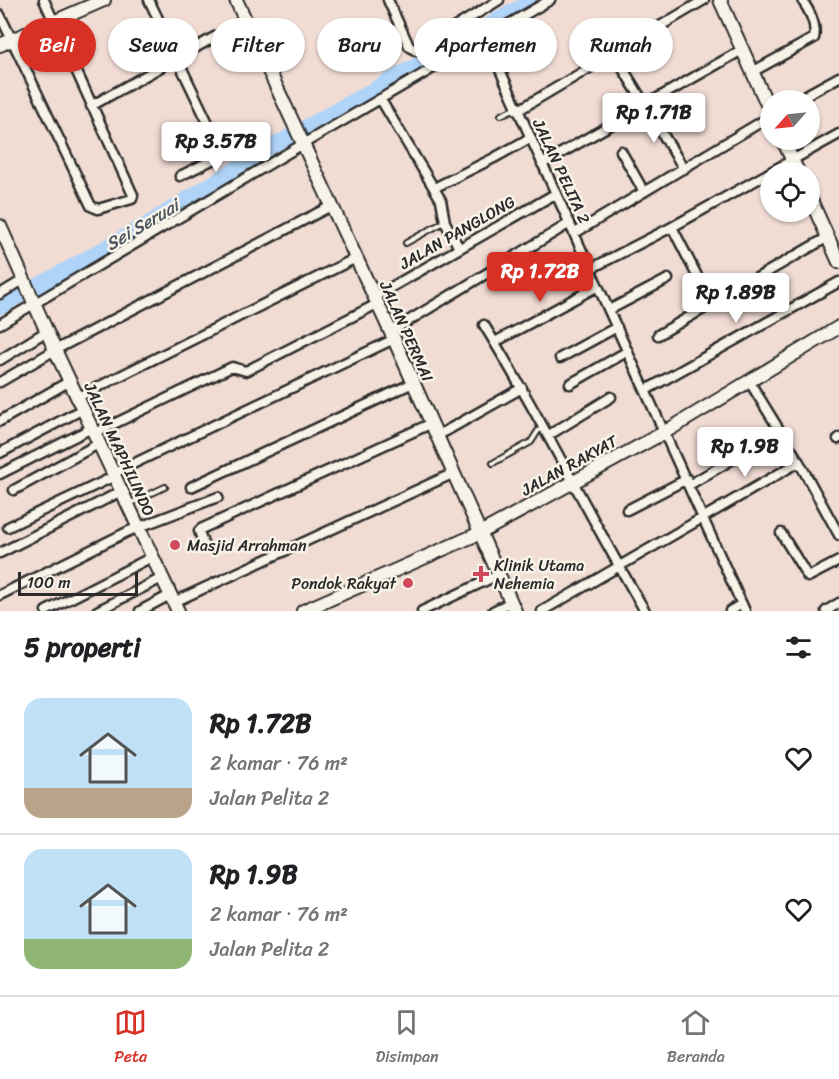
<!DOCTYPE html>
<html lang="id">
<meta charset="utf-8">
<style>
body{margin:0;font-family:Sriracha,sans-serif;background:#f2f2f2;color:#202124;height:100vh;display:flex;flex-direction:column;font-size:22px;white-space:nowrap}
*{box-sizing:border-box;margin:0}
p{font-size:20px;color:#757577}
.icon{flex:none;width:33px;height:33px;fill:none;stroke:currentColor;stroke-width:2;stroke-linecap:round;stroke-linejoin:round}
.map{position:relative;height:611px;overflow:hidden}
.details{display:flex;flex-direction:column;background:#fff;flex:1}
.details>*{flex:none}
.top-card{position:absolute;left:18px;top:18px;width:804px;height:54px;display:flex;gap:12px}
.needle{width:39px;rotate:243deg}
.controls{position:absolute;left:760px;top:90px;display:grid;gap:12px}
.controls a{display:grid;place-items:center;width:60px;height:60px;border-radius:50%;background:#fff;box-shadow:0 2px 4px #0004;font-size:30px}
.scale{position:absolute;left:18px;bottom:15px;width:120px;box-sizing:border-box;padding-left:6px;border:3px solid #2b2b2b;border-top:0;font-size:16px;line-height:21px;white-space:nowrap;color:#2b2b2b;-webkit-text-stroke:4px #f7f3e8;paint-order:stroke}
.price{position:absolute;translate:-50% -51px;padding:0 14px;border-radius:6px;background:#fff;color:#222;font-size:20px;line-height:39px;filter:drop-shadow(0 2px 3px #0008)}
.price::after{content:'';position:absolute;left:50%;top:36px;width:18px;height:14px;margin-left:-9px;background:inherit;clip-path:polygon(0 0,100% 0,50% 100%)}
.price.selected{background:#d93025;color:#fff}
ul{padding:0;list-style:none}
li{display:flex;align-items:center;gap:18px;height:150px;padding:0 24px}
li+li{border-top:2px solid #e0e0e0}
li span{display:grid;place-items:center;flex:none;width:168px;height:120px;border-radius:18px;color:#555}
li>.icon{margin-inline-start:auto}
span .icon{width:72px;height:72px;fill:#fffc;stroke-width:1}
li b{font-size:26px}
h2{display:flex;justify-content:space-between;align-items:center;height:72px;padding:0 24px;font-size:26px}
.chip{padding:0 21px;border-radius:27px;background:#fff;box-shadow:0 2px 4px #0004;font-size:21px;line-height:54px}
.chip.selected{background:#d93025;color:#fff}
.dock{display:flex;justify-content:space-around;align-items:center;height:84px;border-top:2px solid #e0e0e0;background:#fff;font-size:16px;color:#757577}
.dock a{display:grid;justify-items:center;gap:3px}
.dock .selected{color:#d93025}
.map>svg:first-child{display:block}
</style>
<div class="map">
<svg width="839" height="611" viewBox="0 0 839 611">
<rect width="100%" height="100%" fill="#f1dcd4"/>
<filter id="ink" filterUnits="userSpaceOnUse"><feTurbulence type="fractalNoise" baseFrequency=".0167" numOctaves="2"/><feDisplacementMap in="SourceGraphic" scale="12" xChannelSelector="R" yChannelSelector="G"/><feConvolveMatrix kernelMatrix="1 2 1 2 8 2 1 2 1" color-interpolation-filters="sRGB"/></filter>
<g filter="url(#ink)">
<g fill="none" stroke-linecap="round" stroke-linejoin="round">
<path stroke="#b0d4f8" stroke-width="15" d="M0,307L145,225L272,146L533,0"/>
<g stroke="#2b2b2b" stroke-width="8">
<path id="lane" d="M501,115L516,108
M406,243L444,222
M493,463L531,442L538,431L543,427
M129,504L165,487"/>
</g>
<g stroke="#2b2b2b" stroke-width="13">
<path id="street" d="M149,0L221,150V155L216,158L180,176
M388,0L409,46L416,51L499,0
M0,15L91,206L98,209L132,199L133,195L44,0
M486,39L745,611
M614,54L684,169
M752,72L814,38C817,25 809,10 802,0
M381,100L441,200L445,222L459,248
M797,100L839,77
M91,106L245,20
M517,111L704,0
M621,151L644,192
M542,164L742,50
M434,188L494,158L530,138
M672,227L711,303
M575,233L771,116
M590,269L672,227L839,134
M0,294L23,280
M374,297L555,194
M609,310L668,279
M0,324L303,144L550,0
M484,325C542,418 589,517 645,611
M390,332L570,223
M658,335L828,237
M495,342L598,286
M560,358L617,327
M0,360L47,331
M749,381L799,462L839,535
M0,382L55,350L331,206
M570,384L628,351
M646,390L839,282
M78,397L356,258
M0,421L70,381
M95,433L232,367L246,371L377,304
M549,435L611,397
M437,436L522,388
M838,439L839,438
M0,453L83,409
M114,473L394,339
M0,474L92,428
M689,485L750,449
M191,487L413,383
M14,490L100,443
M627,510L687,479
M8,527L115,476
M781,533L808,577L839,561
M204,546L199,531L201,529L430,424
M0,553L122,491
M0,595L129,531L218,497
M174,602L454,473
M46,611L152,557
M97,611L162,578
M140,611L170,595
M422,611L498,575
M493,611L511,602
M542,611L799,462
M730,611L742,604
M826,611L839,603"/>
</g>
<g stroke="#2b2b2b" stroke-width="16">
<path id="secondary" d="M236,0L394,339L515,611
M720,0L771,113
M0,45L104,0
M783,140L798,172
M810,198L839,262
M0,226L55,350L178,611
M303,611L480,533L665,432L839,327"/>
</g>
<use href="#lane" stroke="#f7f3e8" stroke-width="4"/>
<use href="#street" stroke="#f7f3e8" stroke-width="8"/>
<use href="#secondary" stroke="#f7f3e8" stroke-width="12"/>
</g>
</g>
<g fill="#d1495b" stroke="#f7f3e8" stroke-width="2">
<circle cx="175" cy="545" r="6"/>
<path d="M478 565h6v6h6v6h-6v6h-6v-6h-6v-6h6z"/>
<circle cx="408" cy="583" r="6"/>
</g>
<g text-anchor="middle" stroke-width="5" stroke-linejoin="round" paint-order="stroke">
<g font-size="16" fill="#2b2b2b" stroke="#f7f3e8">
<text transform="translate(562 171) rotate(65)" y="6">JALAN PELITA 2</text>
<text transform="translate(457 232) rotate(-30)" y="6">JALAN PANGLONG</text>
<text transform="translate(407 331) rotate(66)" y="6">JALAN PERMAI</text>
<text transform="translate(120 449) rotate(65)" y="6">JALAN MAPHILINDO</text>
<text transform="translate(569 465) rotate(-29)" y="6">JALAN RAKYAT</text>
</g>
<g font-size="16" fill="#2b2b2b" stroke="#f7f3e8" text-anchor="start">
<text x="187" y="551">Masjid Arrahman</text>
<text x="494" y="571">Klinik Utama<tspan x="494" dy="18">Nehemia</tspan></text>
<text x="396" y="589" text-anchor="end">Pondok Rakyat</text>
</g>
<g font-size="18" font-style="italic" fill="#4c555e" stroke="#f7f3e8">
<text transform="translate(142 225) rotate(-31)" y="6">Sei Seruai</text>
</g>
</g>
</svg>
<div class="controls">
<a><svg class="needle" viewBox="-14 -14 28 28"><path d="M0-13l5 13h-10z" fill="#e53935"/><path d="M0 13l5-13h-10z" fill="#757577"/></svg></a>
<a><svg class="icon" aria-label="locate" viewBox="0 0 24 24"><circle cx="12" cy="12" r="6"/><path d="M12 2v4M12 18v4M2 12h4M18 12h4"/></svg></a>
</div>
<div class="scale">100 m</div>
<b class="price" style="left:654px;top:144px">Rp 1.71B</b>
<b class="price" style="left:216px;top:173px">Rp 3.57B</b>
<b class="price selected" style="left:540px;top:303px">Rp 1.72B</b>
<b class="price" style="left:736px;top:324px">Rp 1.89B</b>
<b class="price" style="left:745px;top:478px">Rp 1.9B</b>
<div class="top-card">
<a class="chip selected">Beli</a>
<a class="chip">Sewa</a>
<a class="chip">Filter</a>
<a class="chip">Baru</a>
<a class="chip">Apartemen</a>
<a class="chip">Rumah</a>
</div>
</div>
<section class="details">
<h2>5 properti<svg class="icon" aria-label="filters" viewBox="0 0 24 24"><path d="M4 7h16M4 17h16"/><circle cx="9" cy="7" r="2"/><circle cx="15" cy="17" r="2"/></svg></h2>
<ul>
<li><span style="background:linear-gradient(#bfe0f5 75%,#b9a48a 0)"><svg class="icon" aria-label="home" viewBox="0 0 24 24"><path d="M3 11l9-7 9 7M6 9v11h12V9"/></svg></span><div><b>Rp 1.72B</b><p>2 kamar · 76 m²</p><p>Jalan Pelita 2</p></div><svg class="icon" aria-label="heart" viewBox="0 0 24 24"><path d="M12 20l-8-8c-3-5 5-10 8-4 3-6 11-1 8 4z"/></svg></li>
<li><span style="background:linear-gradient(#bfe0f5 75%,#8fb573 0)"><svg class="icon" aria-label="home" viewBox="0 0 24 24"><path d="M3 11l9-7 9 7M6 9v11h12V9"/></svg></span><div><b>Rp 1.9B</b><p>2 kamar · 76 m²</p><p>Jalan Pelita 2</p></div><svg class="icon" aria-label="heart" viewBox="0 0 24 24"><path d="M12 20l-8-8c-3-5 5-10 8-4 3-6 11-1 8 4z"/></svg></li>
</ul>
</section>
<nav class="dock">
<a class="selected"><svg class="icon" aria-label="map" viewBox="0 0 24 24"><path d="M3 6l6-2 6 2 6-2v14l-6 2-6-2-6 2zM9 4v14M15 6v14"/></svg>Peta</a>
<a><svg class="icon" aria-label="saved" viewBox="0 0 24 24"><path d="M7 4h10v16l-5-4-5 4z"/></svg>Disimpan</a>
<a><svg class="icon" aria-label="home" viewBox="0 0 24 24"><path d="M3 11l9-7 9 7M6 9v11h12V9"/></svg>Beranda</a>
</nav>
